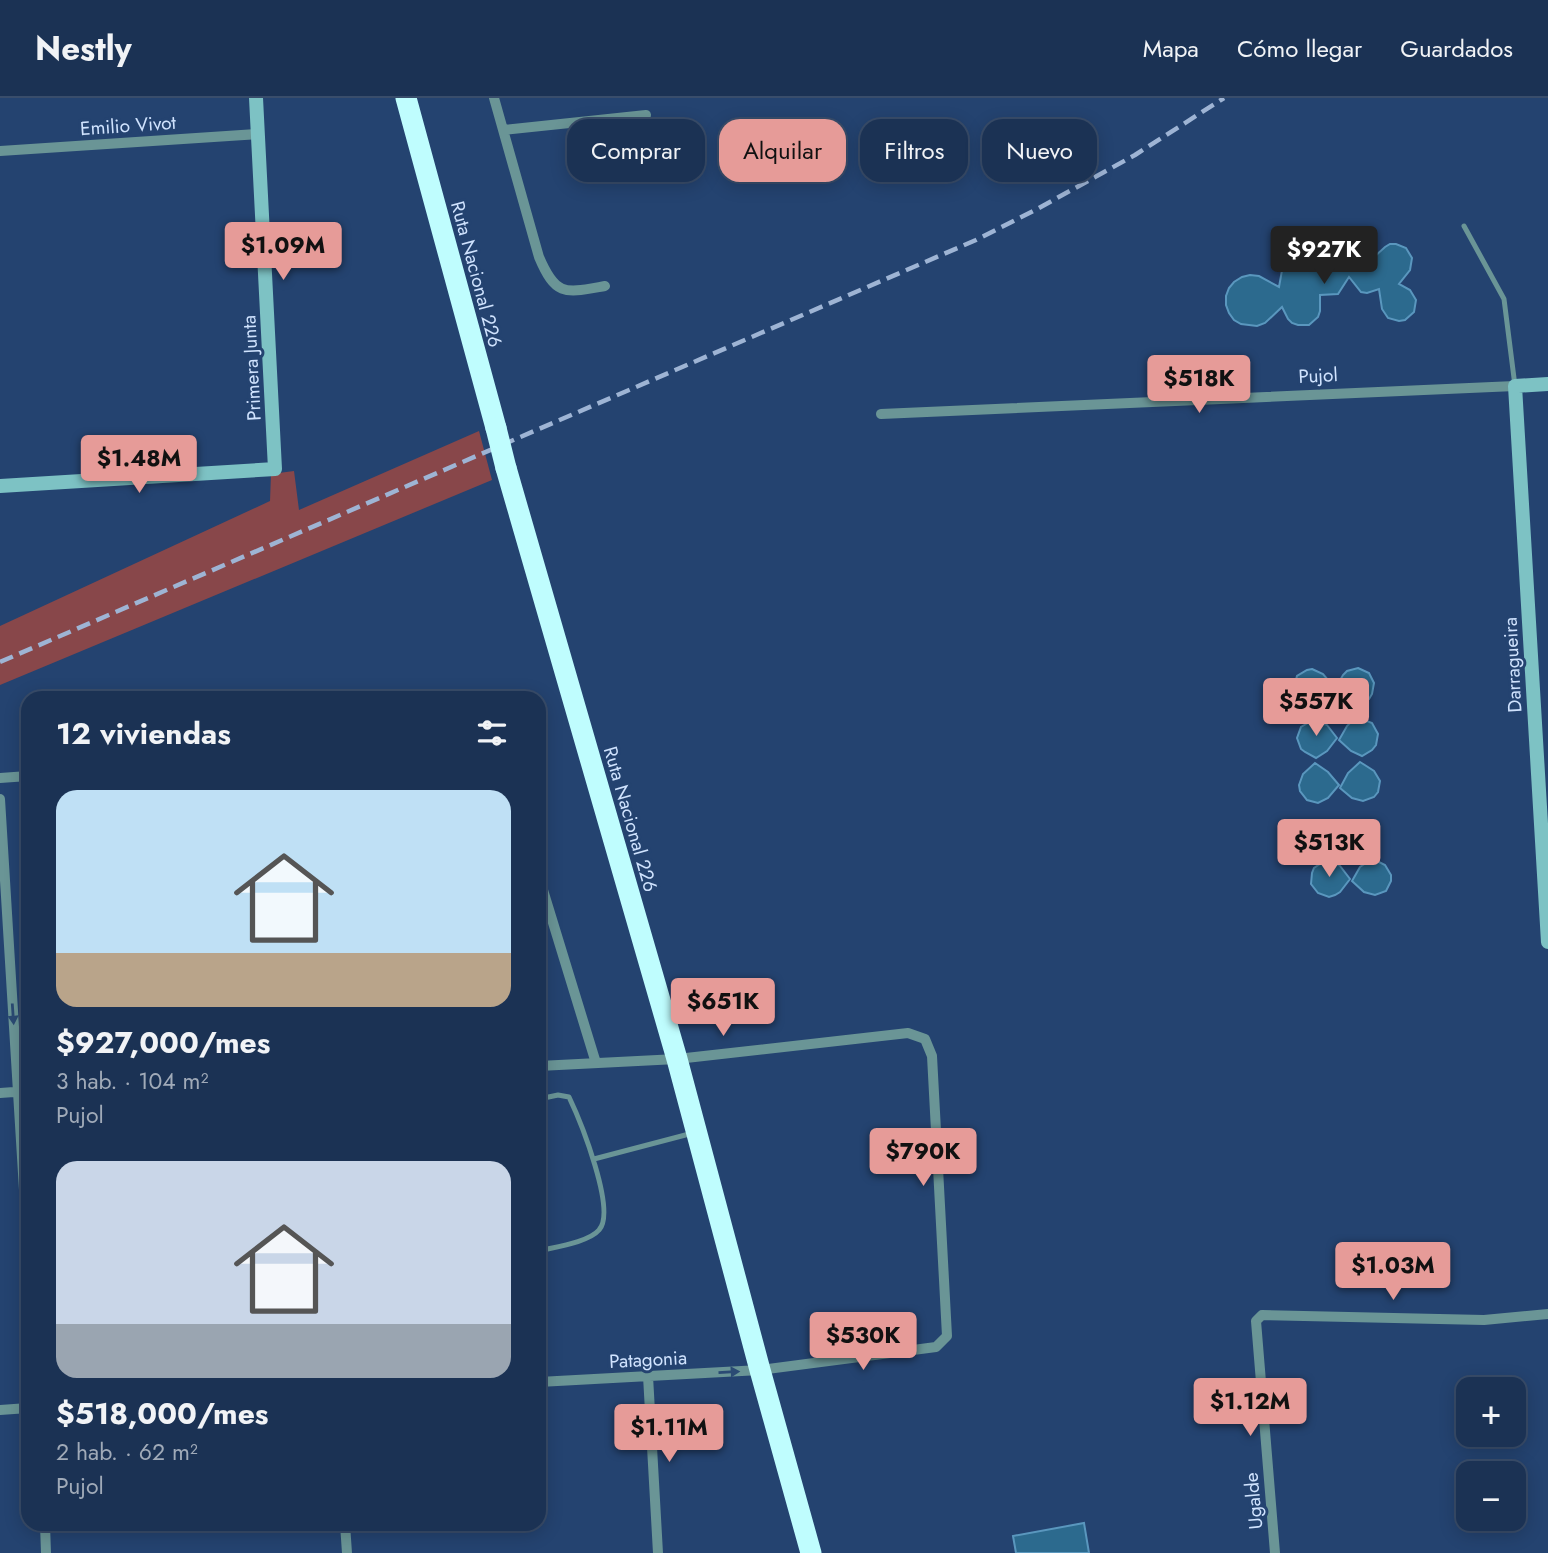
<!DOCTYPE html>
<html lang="es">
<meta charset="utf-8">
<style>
body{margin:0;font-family:Jost,sans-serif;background:#243a5a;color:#f1f3f6;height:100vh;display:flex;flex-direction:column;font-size:26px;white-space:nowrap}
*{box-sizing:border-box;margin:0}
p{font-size:23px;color:#a0aab8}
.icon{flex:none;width:38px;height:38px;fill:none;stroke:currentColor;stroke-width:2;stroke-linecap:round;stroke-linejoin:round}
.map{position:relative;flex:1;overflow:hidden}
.sheet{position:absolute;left:21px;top:593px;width:525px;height:840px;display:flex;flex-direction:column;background:#1b3254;border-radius:21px;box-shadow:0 4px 18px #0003,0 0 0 2px #394d6b}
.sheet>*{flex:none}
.banner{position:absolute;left:567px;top:21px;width:665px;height:63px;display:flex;gap:14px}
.tools{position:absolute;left:1456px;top:1279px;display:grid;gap:14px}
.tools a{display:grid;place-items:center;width:70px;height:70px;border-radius:14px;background:#1b3254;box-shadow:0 4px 18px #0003,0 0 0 2px #394d6b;font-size:35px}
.price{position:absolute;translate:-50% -60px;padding:0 16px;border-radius:7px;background:#e69b98;color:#111;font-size:23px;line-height:46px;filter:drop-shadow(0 2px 4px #0008)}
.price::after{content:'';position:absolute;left:50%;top:42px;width:21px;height:16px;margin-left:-10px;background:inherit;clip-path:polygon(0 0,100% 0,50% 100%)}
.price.on{background:#222;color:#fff}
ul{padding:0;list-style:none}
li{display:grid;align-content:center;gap:14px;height:371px;padding:0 35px}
li span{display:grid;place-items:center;height:217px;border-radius:21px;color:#555}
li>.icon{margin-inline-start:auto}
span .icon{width:126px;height:126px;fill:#fffc;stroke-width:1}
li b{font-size:30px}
h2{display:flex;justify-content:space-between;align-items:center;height:84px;padding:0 35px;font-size:30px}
.chip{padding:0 24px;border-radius:21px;background:#1b3254;box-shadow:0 4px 18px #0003,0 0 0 2px #394d6b;font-size:24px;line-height:63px}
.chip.on{background:#e69b98;color:#111}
header{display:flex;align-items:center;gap:42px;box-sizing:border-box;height:98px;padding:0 35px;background:#1b3254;border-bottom:2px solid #394d6b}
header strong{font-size:33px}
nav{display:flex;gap:38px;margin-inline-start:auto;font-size:24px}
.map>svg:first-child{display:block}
</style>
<header>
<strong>Nestly</strong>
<nav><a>Mapa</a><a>Cómo llegar</a><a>Guardados</a></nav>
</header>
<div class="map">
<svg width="1548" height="1455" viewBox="0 0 1548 1455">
<rect width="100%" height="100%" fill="#244370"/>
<path fill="#88474a" d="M479,333L492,382L0,587V528L270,403L271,376L294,373L299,412Z"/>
<path fill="#2c6a8e" stroke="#5a97be" stroke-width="2" d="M1390,146H1396L1406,150L1412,160L1410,172L1399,186L1410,192L1416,202L1414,214L1405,222L1399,223L1388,220L1382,211L1379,191L1367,195L1361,194L1349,179L1338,196L1320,197V213L1318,219L1309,227H1298L1292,225L1288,221L1282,209L1265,225L1257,228L1241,226L1234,222L1229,215L1226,207V198L1229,190L1234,184L1242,179L1250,177L1259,178L1279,189L1283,167L1289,158L1295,156H1306L1315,162L1325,152L1331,150L1336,153L1346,162L1355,152L1361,150L1366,153L1373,160L1385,149Z
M1358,570L1369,575L1374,585L1372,596L1369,601L1358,608L1347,602L1335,591L1343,577L1347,573Z
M1312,571L1323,576L1334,589L1323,602L1313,609L1297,600L1294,589L1297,578L1307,572Z
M1359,620L1372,625L1378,636L1376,647L1372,652L1362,658L1351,653L1339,642L1347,628L1351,624Z
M1313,622L1327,627L1337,640L1327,653L1316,660L1305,654L1301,651L1297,640L1301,629Z
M1360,664L1374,673L1380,683L1378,694L1374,699L1363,703L1352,700L1340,690L1348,675Z
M1315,665L1328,674L1339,687L1328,700L1318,705L1307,702L1300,693L1299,687L1303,676Z
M1375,762L1385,767L1391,777V783L1386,793L1375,797L1364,794L1352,783L1360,769L1369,763Z
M1323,764L1335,765L1340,768L1350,781L1340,794L1335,797L1329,799L1318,795L1311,786L1312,775L1314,770Z
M1084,1425L1089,1455H1016L1013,1438Z"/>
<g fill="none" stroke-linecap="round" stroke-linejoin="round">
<path stroke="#6a9596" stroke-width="5" d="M1464,128L1504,201L1515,288
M539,1001L558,997L569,999C580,1022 617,1113 599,1132C589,1144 555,1149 539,1153
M594,1061L693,1035"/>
<path stroke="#6a9596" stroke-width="10" d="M494,0L539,159C556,199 565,195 605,188
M503,32L646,17
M0,53L258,36
M881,316L1515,288
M0,680L28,678
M0,701L28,1157
M539,779L596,965
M539,968L677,961L908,935L925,941L932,958L947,1238L936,1249L760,1272L539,1284
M0,995L28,993
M648,1278L658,1455
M0,1312L28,1310
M45,1426L46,1455
M345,1426L347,1455
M1275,1455L1256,1223L1262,1217L1484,1222L1548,1216"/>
<path stroke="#7dc2c4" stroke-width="14" d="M1548,286L1515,288L1548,844
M0,388L275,371L256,0"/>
<path stroke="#bffdfe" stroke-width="21" d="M406,0L496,330
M506,370L677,961L760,1272L811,1455"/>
<path stroke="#9eb4d4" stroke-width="4.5" stroke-dasharray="14 7" stroke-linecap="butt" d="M0,564L976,142L1039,110L1135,57L1224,0"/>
<path stroke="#bffdfe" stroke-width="21" d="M496,330L506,370"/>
</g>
<defs><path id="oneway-solid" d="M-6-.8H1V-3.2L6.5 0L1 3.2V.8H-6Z" transform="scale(1.75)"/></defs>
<g fill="#2b4b74">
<use href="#oneway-solid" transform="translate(13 916) rotate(86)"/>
<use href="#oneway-solid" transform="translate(729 1274) rotate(-3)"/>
</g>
<g text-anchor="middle" stroke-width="6" stroke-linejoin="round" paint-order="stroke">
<g font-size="19" fill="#d0e3fe" stroke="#244370">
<text transform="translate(128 27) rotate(-4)" y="7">Emilio Vivot</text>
<text transform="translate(477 176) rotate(75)" y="7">Ruta Nacional 226</text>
<text transform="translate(251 270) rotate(-93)" y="7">Primera Junta</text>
<text transform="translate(1318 277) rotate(-3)" y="7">Pujol</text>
<text transform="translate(1512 567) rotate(-93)" y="7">Darragueira</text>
<text transform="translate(631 721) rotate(74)" y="7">Ruta Nacional 226</text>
<text transform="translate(648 1261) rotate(-3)" y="7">Patagonia</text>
<text transform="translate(1253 1403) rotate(-95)" y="7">Ugalde</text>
</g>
</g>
</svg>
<div class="tools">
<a>+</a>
<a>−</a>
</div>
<b class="price" style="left:283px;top:184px">$1.09M</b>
<b class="price on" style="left:1324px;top:188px">$927K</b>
<b class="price" style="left:1199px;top:317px">$518K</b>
<b class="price" style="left:139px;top:397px">$1.48M</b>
<b class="price" style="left:1316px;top:640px">$557K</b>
<b class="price" style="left:1329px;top:781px">$513K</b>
<b class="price" style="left:723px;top:940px">$651K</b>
<b class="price" style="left:923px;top:1090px">$790K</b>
<b class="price" style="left:1393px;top:1204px">$1.03M</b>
<b class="price" style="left:863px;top:1274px">$530K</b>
<b class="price" style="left:1250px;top:1340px">$1.12M</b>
<b class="price" style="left:669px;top:1366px">$1.11M</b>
<div class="banner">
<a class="chip">Comprar</a>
<a class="chip on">Alquilar</a>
<a class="chip">Filtros</a>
<a class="chip">Nuevo</a>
</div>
<section class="sheet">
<h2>12 viviendas<svg class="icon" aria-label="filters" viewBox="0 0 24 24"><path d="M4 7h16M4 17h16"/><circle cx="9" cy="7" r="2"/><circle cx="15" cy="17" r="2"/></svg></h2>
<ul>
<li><span style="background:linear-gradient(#bfe0f5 75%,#b9a48a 0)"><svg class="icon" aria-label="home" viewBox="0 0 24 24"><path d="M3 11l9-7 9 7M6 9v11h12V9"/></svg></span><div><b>$927,000/mes</b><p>3 hab. · 104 m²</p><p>Pujol</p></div></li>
<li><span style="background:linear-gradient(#c9d6e8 75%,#9aa5b1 0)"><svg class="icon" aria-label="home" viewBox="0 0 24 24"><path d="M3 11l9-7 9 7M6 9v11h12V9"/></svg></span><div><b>$518,000/mes</b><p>2 hab. · 62 m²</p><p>Pujol</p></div></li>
</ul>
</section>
</div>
